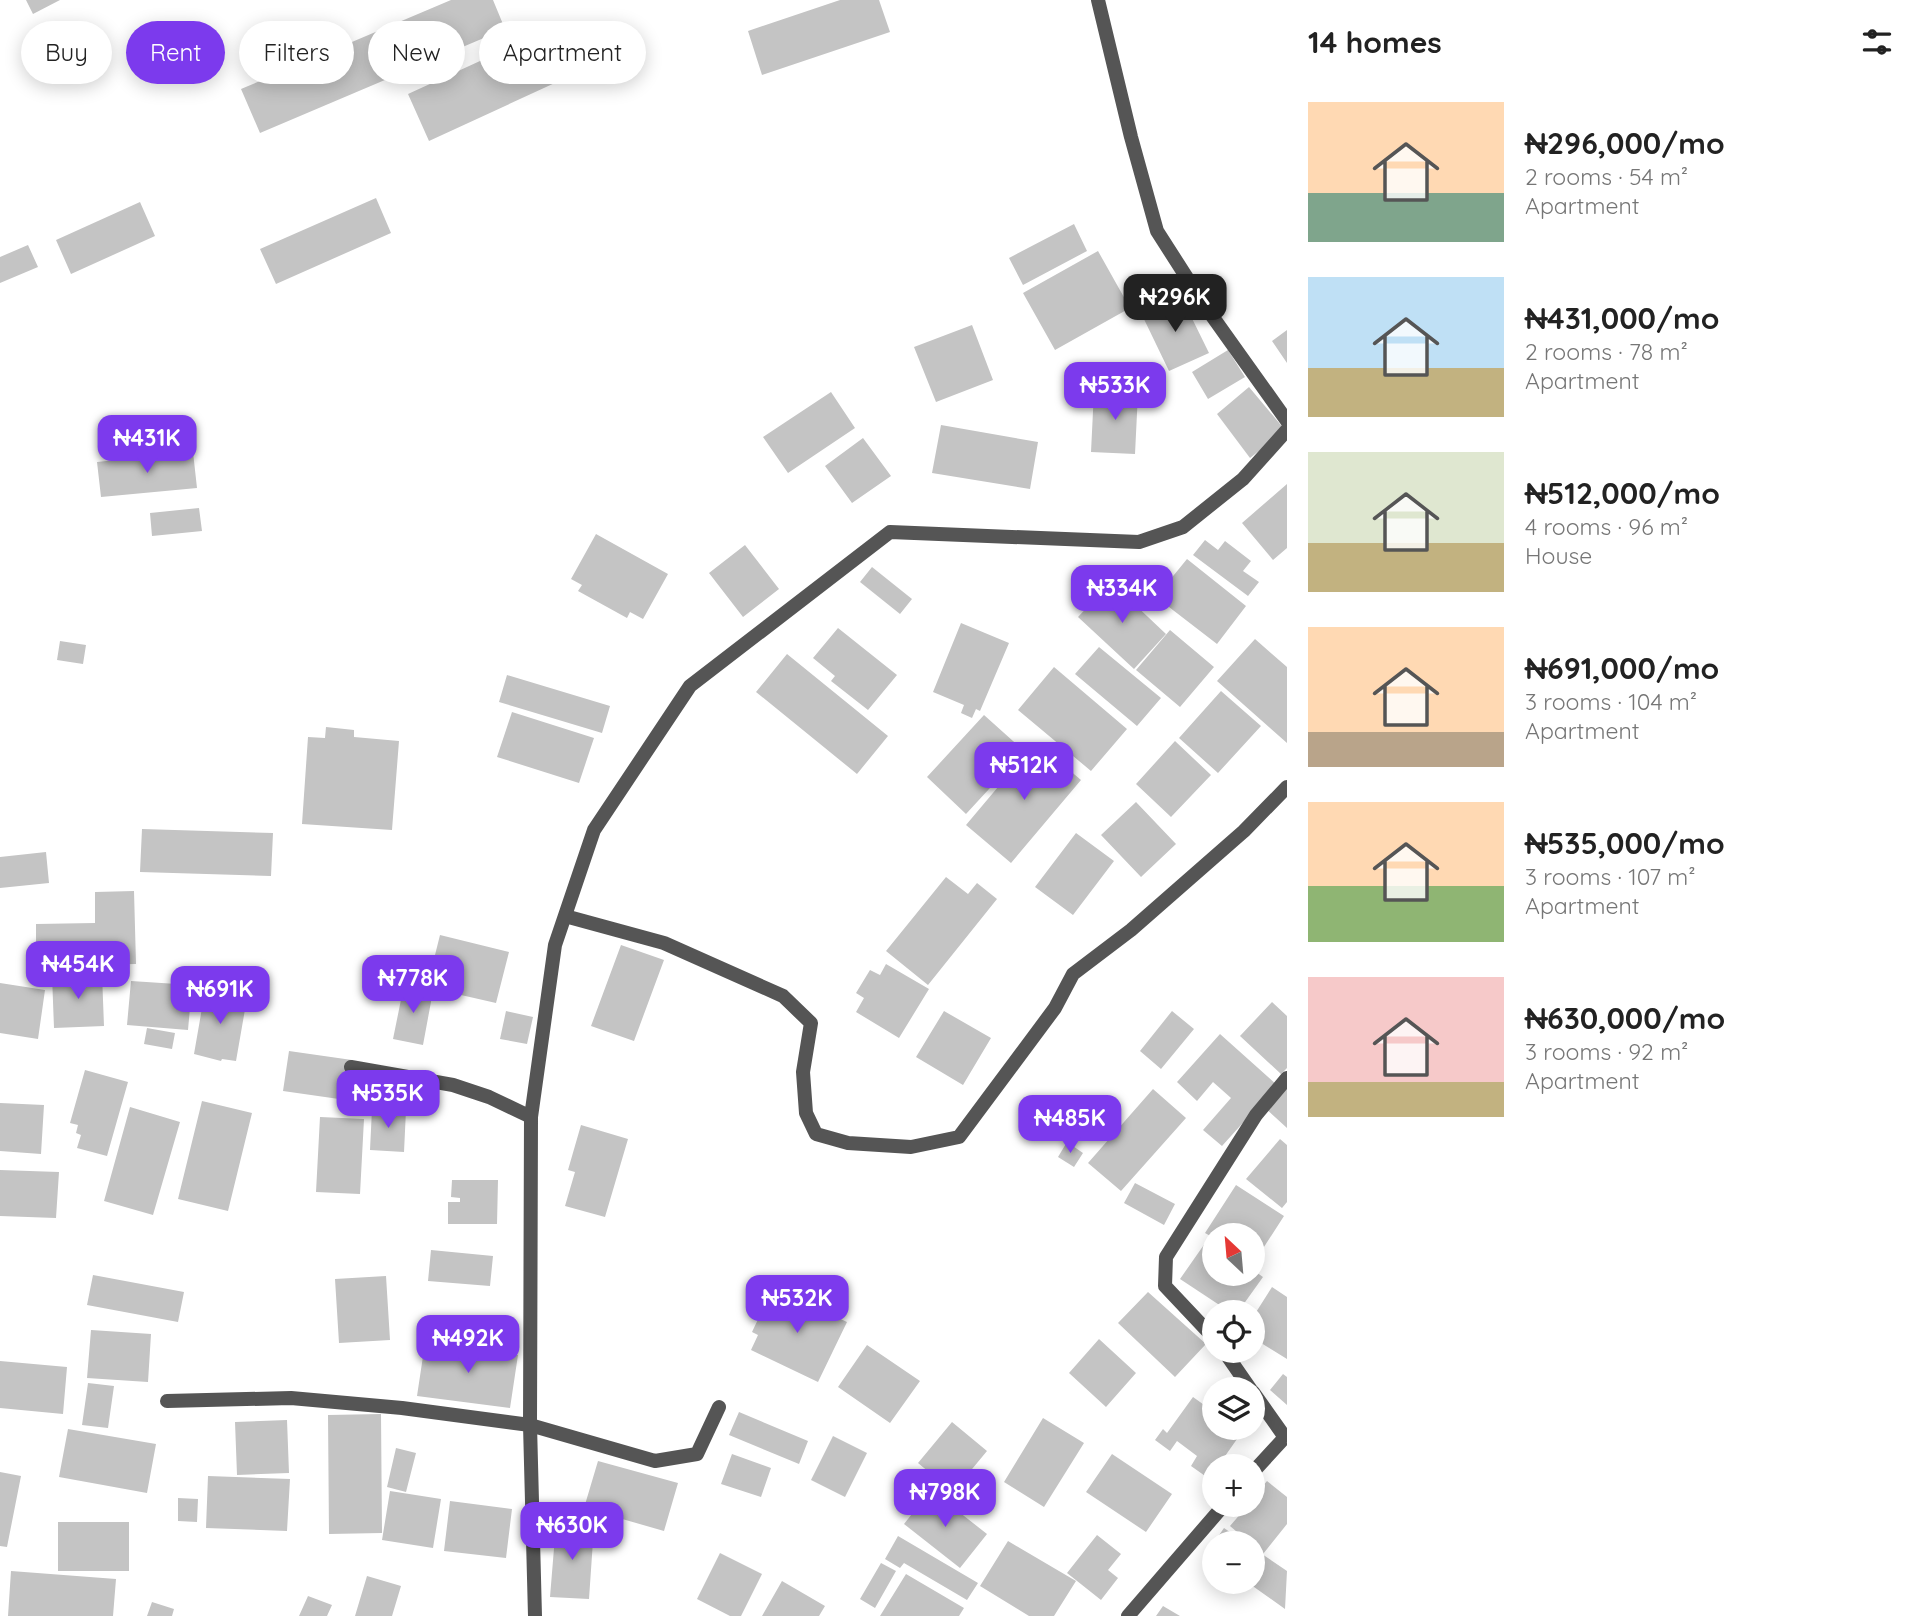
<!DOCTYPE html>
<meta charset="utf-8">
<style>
body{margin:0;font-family:Quicksand,sans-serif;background:#f2f2f2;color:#222;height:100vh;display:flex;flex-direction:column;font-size:26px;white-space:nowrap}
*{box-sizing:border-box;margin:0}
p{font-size:23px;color:#767676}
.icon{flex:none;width:38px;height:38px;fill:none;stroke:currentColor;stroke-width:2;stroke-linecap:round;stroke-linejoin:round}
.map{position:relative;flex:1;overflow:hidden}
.details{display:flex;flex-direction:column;background:#fff;width:630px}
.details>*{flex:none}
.guide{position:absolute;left:21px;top:21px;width:665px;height:63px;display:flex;gap:14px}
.needle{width:46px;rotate:334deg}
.controls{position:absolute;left:1202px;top:1223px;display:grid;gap:14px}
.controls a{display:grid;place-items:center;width:63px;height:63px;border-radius:50%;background:#fff;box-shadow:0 4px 18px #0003;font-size:35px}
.price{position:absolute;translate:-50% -60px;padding:0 16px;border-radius:14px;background:#7c3aed;color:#fff;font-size:23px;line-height:46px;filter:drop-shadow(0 2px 4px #0008)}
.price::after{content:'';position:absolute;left:50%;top:42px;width:21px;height:16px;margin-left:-10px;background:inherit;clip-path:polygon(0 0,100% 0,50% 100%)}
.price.selected{background:#222;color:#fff}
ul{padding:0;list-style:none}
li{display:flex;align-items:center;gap:21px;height:175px;padding:0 21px}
li span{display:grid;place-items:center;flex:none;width:196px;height:140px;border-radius:0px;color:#555}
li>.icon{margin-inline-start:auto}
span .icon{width:84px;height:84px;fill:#fffc;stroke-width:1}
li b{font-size:30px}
h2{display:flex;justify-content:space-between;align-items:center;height:84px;padding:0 21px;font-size:30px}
.chip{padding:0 24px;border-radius:32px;background:#fff;box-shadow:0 4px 18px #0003;font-size:24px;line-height:63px}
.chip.selected{background:#7c3aed;color:#fff}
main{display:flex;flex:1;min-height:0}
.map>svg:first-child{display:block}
</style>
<main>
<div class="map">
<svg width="1287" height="1616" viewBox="0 0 1287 1616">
<rect width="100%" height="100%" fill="#fff"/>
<path fill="#c4c4c4" d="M26,0H60L33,14Z
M451,0H493L505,29L260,133L241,89Z
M840,0H879L890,32L762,75L748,31Z
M548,30L570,76L429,141L408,94Z
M376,198L391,233L276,284L260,249Z
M140,202L155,236L71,274L56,240Z
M1074,224L1087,251L1023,285L1009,258Z
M28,245L38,267L0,283V257Z
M1098,251L1130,308L1055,350L1023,293Z
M1181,296L1209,353L1169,371L1142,315Z
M972,325L993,380L936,402L914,347Z
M1287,330V363L1272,341Z
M1228,350L1245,377L1208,399L1192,372Z
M1249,387L1285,430L1250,458L1217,414Z
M1094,391L1138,393L1135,454L1091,452Z
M831,392L855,428L788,473L763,437Z
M941,425L1038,442L1030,489L932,473Z
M863,438L891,476L852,503L825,466Z
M193,452L197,488L101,497L97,462Z
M1287,484V548L1273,560L1242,523Z
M199,508L202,531L152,536L150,513Z
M596,534L668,574L643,619L630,612L627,618L578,591L582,585L571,579Z
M1205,540L1218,550L1225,541L1251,561L1243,571L1259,582L1248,596L1193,555Z
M745,545L779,589L743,617L709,573Z
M1187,559L1246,606L1217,644L1156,597Z
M872,567L912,599L900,614L860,582Z
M1111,582L1166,634L1134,669L1078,617Z
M961,623L1009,643L980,711L976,709L972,718L961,713L964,705L933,692Z
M838,628L897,675L868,710L831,681L835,676L813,658Z
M1170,630L1214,667L1180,707L1136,670Z
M1255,639L1287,667V743L1217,681Z
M60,641L86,645L83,664L57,660Z
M1099,647L1161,698L1137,726L1075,674Z
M787,654L888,736L857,774L756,692Z
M1054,667L1127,729L1091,771L1018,710Z
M507,675L610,706L602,733L499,702Z
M1221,691L1261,726L1218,773L1179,738Z
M512,712L594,738L579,783L497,757Z
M984,715L1024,751L966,814L927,777Z
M326,727L354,730V737L399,741L392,830L302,824L308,737L325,738Z
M1175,741L1211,775L1171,817L1136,784Z
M1036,742L1081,780L1011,863L966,825Z
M1136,802L1176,844L1141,877L1101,835Z
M142,829L273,833L271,876L140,872Z
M1076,833L1114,861L1073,915L1035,887Z
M46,852L49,883L0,888V857Z
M946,877L968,894L977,883L997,899L928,985L886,951Z
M134,891L136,964L87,965V954L36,956V924L95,923V892Z
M440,935L509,952L496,1003L461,995V991L428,983Z
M621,945L664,960L634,1041L591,1026Z
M886,964L929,989L899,1038L856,1012L864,998L856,993L870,970L880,975Z
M102,974L104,1026L54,1028L52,975Z
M131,981L192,985L188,1030L127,1025Z
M0,983L45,990L38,1039L0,1033Z
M404,985L433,991L423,1045L393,1039Z
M205,991L247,998L236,1061L222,1059L221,1061L194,1054Z
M1272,1002L1287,1016V1068L1281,1074L1240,1036Z
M506,1011L533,1017L527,1044L500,1039Z
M944,1011L991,1038L963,1085L916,1057Z
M1172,1011L1194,1029L1161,1069L1140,1051Z
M147,1028L175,1033L172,1049L144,1044Z
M1220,1034L1277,1085L1222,1146L1203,1130L1231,1098L1213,1082L1197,1101L1177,1082Z
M289,1051L352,1060L346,1100L283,1091Z
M85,1070L128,1082L107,1156L77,1148L81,1135L76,1133L78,1125L70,1123Z
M1287,1084V1128L1265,1108Z
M1153,1089L1186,1118L1121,1191L1088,1163Z
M202,1101L252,1113L228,1211L178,1199Z
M0,1103L44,1105L41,1154L0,1151Z
M130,1107L180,1122L153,1215L104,1201Z
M372,1109L406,1110L404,1152L370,1150Z
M320,1117L364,1119L360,1194L316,1192Z
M581,1125L628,1139L605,1217L565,1206L575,1172L568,1170Z
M1280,1139L1287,1145V1202L1282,1208L1246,1179Z
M1067,1142L1083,1153L1074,1167L1058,1157Z
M0,1170L59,1172L56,1218L0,1216Z
M452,1180H498L497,1224H448V1202H460V1198L451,1197Z
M1135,1183L1175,1204L1164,1225L1124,1203Z
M1236,1185L1284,1216L1253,1264V1236H1214V1238L1205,1233Z
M1208,1239L1214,1244V1274H1253V1270L1263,1277L1238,1312H1230L1180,1279Z
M431,1250L493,1256L490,1286L428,1281Z
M93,1275L184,1292L178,1322L87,1305Z
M386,1276L390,1340L339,1343L335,1279Z
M1272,1287L1287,1297V1359L1253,1338V1317Z
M773,1288L847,1322L818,1382L751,1350L758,1335L752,1332Z
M1148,1292L1206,1344L1175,1377L1118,1323Z
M91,1330L151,1334L148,1382L87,1378Z
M1099,1339L1136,1373L1106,1407L1069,1373Z
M425,1343L518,1355L510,1408L417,1396Z
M867,1345L920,1381L890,1423L838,1387Z
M0,1361L67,1367L63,1414L0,1408Z
M1283,1374L1287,1377V1405L1270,1390Z
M88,1383L114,1386L108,1428L82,1425Z
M1193,1397L1214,1412V1428H1237L1242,1432L1218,1466H1214L1208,1478L1191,1466L1197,1456L1177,1441L1170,1451L1155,1440L1163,1429L1167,1433Z
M739,1412L808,1441L799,1464L729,1435Z
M381,1414L382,1533L329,1534L328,1415Z
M1043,1418L1084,1443L1044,1507L1004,1482Z
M287,1420L289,1473L237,1475L235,1422Z
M952,1422L987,1451L953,1492L918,1463Z
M68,1429L156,1444L147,1493L59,1477Z
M833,1436L867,1453L845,1497L811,1480Z
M396,1448L416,1453L406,1492L387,1487Z
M732,1454L771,1468L761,1497L721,1484Z
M1112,1454L1172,1494L1146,1532L1086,1492Z
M598,1461L678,1483L664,1531L584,1508Z
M0,1472L21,1476L7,1547L0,1546Z
M208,1476L290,1479L287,1531L206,1528Z
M1267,1481L1287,1497V1524L1263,1554L1230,1526L1248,1505H1253V1498Z
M931,1490L987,1534L960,1568L904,1524Z
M390,1491L441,1499L433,1548L382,1540Z
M178,1498L198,1499L197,1522L178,1521Z
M450,1501L512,1509L506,1558L444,1551Z
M58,1522H129V1571H58Z
M556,1524L594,1526L589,1599L550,1597Z
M1224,1528L1247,1544H1214V1560L1206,1554Z
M1097,1535L1121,1554L1108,1570L1118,1578L1101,1600L1067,1573Z
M898,1536L978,1583L967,1600L904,1563L900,1568L885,1559Z
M1008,1541L1076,1581L1054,1616H1029L980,1586Z
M1253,1548L1287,1571L1285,1609L1247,1582H1253Z
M720,1553L762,1574L741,1616H730L697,1599Z
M881,1563L896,1571L875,1608L860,1599Z
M11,1571L116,1579L113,1616H8Z
M906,1574L964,1608L959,1616H880Z
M367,1576L401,1586L392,1616H355Z
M782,1581L825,1606L819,1616H762Z
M308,1596L332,1605L327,1616H299Z
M152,1602L174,1609L172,1616H147Z
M1163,1606L1180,1616H1156Z"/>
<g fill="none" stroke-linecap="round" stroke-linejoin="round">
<path stroke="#555" stroke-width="14" d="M1098,0L1131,137L1157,231L1205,306L1287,421
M565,916L664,943L783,996L811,1023L803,1072L806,1113L816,1134L848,1143L911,1147L959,1137L1055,1008L1073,974L1131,930L1244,831L1287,787
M351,1067L453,1085L489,1097L531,1117
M1214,1338L1165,1286L1166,1257L1256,1115L1287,1078
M1224,1351L1251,1390
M1253,1392L1284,1436
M167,1401L291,1398L402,1408L530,1425L655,1461L697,1454L719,1407
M1253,1472L1287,1435
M535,1616L530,1425L531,1117L555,945L594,830L690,686L890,532L1139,542L1183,527L1243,479L1287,430
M1128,1616L1224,1505"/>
</g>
</svg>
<div class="controls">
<a><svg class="needle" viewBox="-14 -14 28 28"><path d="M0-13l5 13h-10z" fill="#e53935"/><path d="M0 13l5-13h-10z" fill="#767676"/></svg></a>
<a><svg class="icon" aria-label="locate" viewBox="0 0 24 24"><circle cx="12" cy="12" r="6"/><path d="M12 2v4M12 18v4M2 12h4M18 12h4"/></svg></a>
<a><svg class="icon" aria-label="layers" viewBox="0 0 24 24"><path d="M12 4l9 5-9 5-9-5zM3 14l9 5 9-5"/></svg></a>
<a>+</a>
<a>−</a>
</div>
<b class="price selected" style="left:1175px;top:334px">₦296K</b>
<b class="price" style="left:1115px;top:422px">₦533K</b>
<b class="price" style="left:147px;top:475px">₦431K</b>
<b class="price" style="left:1122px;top:625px">₦334K</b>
<b class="price" style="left:1024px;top:802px">₦512K</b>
<b class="price" style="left:78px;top:1001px">₦454K</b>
<b class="price" style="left:413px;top:1015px">₦778K</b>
<b class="price" style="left:220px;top:1026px">₦691K</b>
<b class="price" style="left:388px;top:1130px">₦535K</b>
<b class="price" style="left:1070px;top:1155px">₦485K</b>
<b class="price" style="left:797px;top:1335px">₦532K</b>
<b class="price" style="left:468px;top:1375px">₦492K</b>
<b class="price" style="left:945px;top:1529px">₦798K</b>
<b class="price" style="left:572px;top:1562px">₦630K</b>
<div class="guide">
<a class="chip">Buy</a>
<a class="chip selected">Rent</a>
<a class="chip">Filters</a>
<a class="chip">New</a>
<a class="chip">Apartment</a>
</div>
</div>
<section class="details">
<h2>14 homes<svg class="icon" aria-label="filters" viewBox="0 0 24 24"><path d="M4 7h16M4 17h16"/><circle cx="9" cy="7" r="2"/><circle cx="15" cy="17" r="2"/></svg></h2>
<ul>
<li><span style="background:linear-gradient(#ffd9b3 65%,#7fa58c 0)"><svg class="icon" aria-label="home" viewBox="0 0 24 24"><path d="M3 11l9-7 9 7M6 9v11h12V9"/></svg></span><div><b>₦296,000/mo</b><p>2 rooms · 54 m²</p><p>Apartment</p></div></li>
<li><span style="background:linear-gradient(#bfe0f5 65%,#c2b280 0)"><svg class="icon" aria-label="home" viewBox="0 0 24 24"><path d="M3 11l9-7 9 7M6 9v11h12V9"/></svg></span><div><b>₦431,000/mo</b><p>2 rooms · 78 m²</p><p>Apartment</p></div></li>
<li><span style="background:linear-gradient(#dfe7d0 65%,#c2b280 0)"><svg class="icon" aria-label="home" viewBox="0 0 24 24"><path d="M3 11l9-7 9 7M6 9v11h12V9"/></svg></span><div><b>₦512,000/mo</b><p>4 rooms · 96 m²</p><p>House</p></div></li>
<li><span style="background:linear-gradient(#ffd9b3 75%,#b9a48a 0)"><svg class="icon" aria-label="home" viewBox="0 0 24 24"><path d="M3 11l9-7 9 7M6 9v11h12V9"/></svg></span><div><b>₦691,000/mo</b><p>3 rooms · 104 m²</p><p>Apartment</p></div></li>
<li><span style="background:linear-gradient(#ffd9b3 60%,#8fb573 0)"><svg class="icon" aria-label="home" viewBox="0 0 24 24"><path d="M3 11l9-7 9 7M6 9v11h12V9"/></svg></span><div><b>₦535,000/mo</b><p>3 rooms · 107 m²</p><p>Apartment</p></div></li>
<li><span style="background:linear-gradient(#f6c9c9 75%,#c2b280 0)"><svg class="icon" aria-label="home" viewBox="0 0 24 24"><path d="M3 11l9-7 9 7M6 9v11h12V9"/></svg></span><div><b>₦630,000/mo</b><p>3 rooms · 92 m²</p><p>Apartment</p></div></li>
</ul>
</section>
</main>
